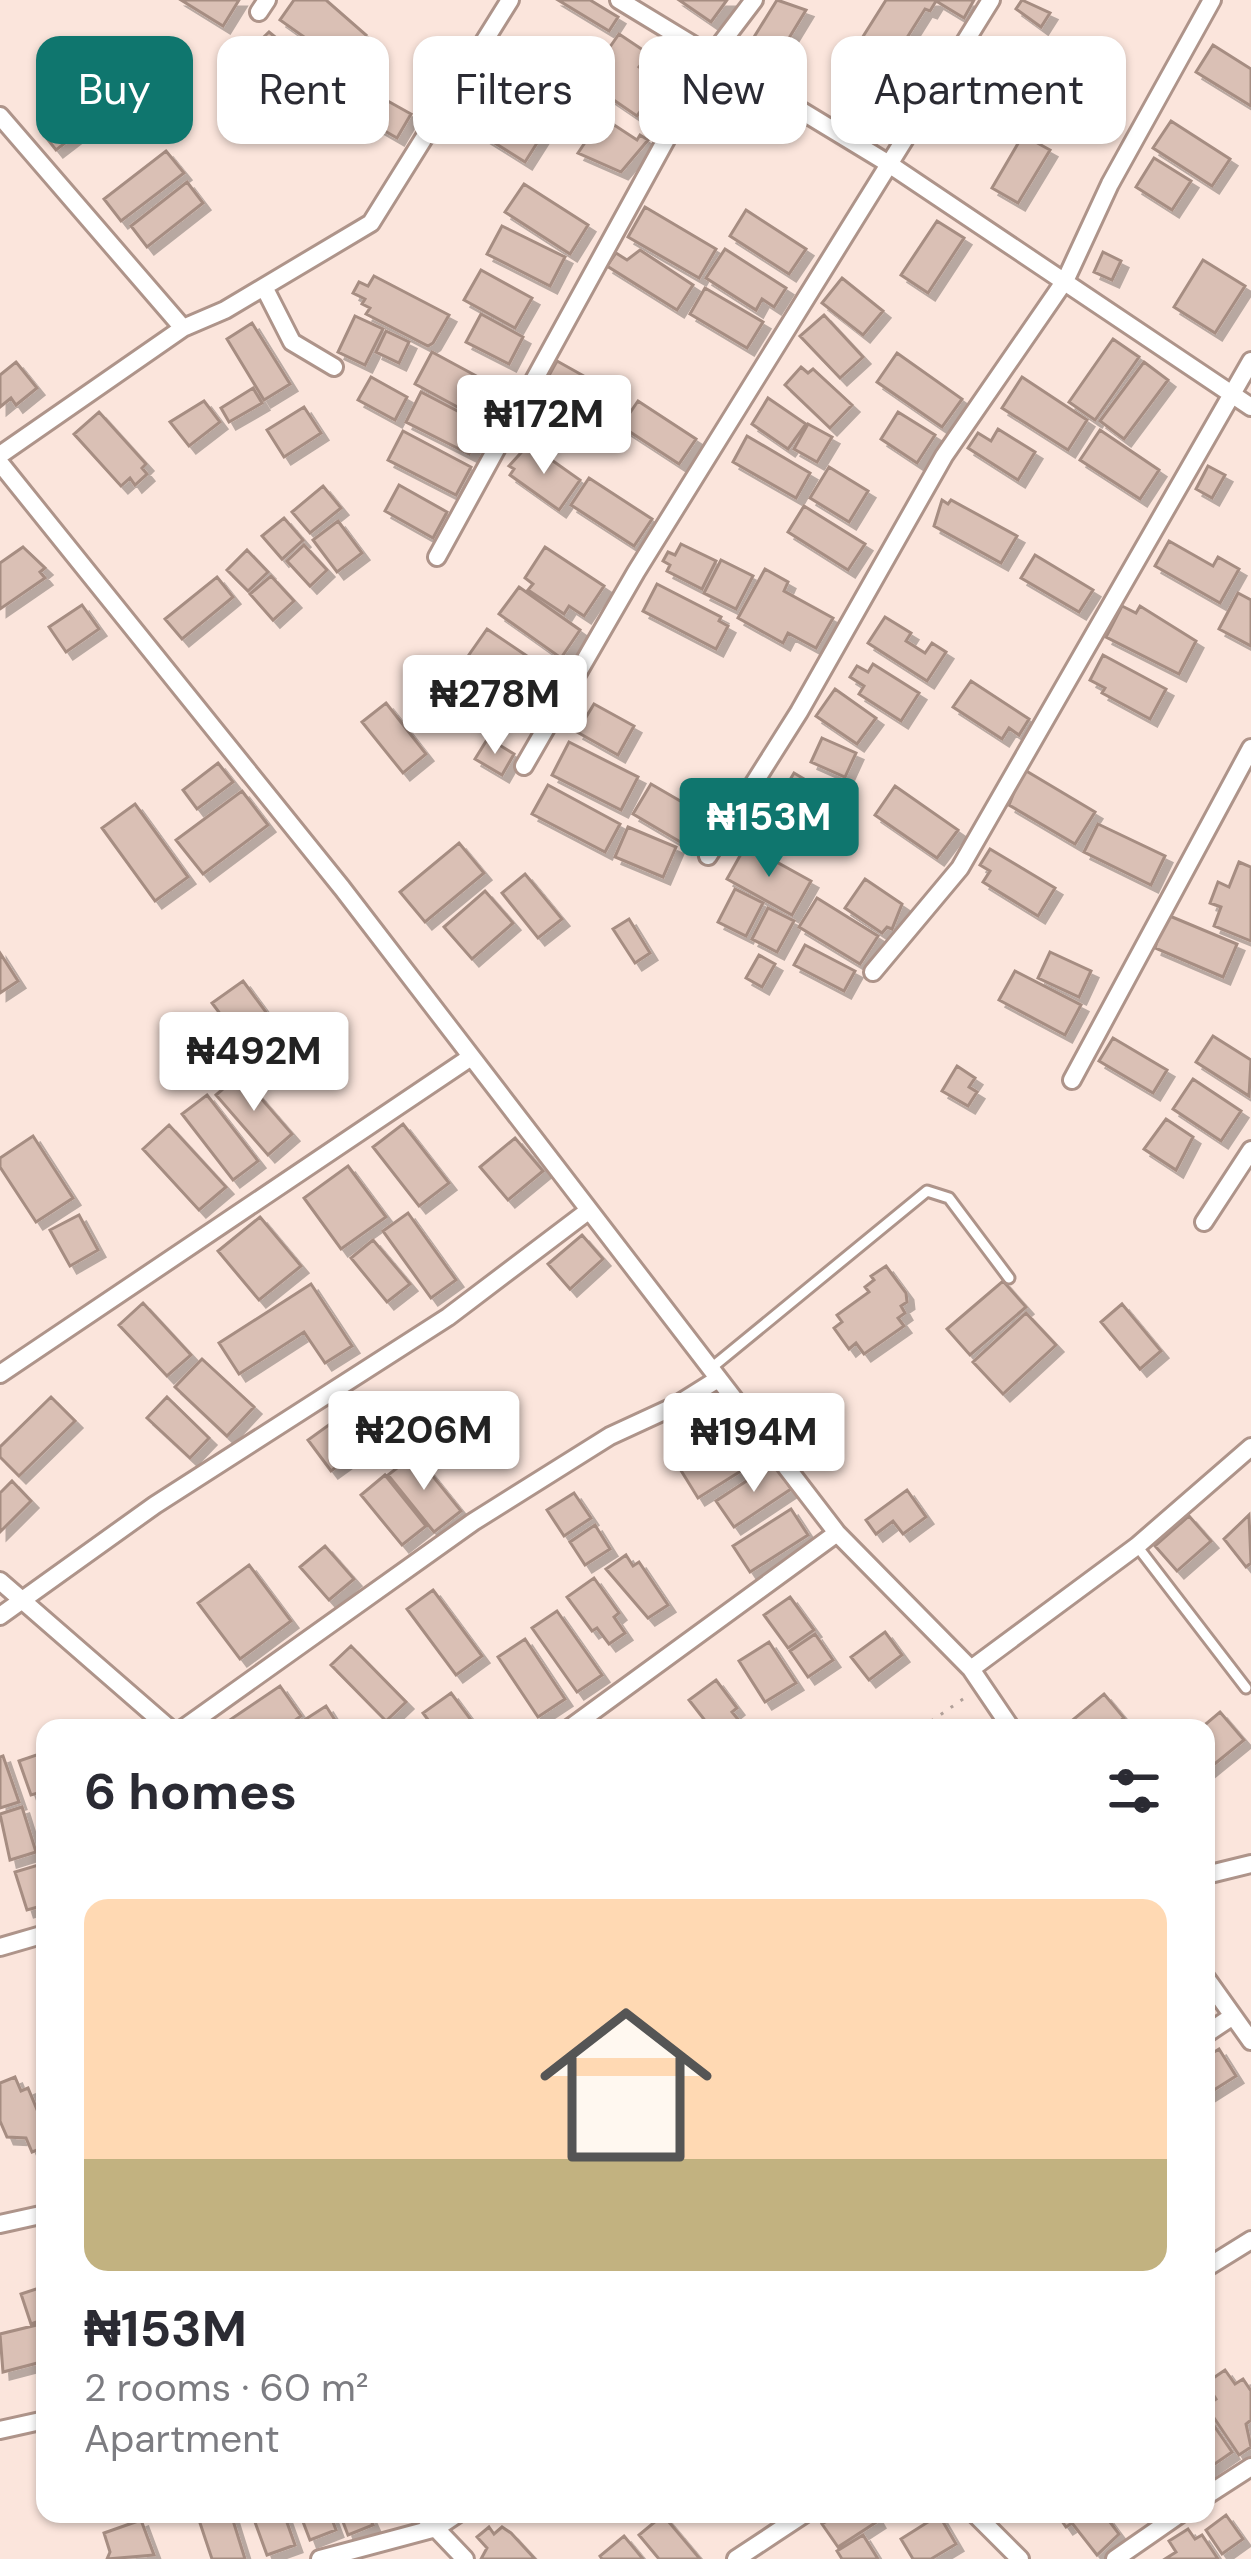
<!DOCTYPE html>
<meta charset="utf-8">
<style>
body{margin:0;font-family:"DM Sans",sans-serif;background:#f2f2f3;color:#2b2b33;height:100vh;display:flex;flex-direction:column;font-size:45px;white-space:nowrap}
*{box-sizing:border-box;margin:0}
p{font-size:39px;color:#7c7c81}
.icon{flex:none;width:66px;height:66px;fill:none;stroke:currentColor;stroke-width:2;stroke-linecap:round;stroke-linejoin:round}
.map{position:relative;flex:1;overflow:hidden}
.panel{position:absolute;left:36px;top:1719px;width:1179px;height:804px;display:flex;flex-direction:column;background:#fff;border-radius:24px;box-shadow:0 3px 9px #0004}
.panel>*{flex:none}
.guide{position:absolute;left:36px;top:36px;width:1179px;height:108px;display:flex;gap:24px}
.price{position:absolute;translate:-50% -102px;padding:0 27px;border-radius:12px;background:#fff;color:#222;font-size:39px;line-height:78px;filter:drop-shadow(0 3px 6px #0008)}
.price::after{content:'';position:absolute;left:50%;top:72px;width:36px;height:27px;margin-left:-18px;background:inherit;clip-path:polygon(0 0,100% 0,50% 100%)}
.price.on{background:#0f766e;color:#fff}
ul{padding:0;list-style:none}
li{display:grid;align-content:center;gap:24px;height:636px;padding:0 48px}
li+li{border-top:3px solid #e1e1e2}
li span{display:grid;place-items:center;height:372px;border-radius:24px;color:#555}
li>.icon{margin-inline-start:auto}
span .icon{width:216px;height:216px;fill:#fffc;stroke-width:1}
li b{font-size:51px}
h2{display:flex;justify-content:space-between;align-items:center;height:144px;padding:0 48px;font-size:51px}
.chip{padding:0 42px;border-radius:24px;background:#fff;box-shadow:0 3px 9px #0004;font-size:42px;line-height:108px}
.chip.on{background:#0f766e;color:#fff}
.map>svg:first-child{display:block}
</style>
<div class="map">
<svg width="1251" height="2559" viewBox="0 0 1251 2559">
<defs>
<filter id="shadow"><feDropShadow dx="7" dy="7" stdDeviation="0" flood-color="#0004"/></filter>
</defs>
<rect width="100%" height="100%" fill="#fbe5dc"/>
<path fill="#dac0b5" stroke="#a68d82" stroke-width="3" filter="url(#shadow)" d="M181,0H239L223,26Z
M294,0H326L366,35L345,66L280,20Z
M558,0H590L618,17L609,31Z
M679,0H727L711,22Z
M777,0L806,10L772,66L746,50Z
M886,0H974L964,18L936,1L930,11L925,9L884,74L852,54Z
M1022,0L1050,13L1041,27L1016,9Z
M269,32L296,54L295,60L302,50L303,58L334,81L313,108L245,55Z
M619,34L649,54L639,67L661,83L637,116L586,81Z
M1213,45L1251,69V106L1196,72Z
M94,90L107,106L80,127L68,111Z
M476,92L544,132L525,162L450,115L459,101L467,106Z
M377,95L411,114L397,138L364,119Z
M63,114L78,133L56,150L41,131Z
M602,117L637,140L640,135L648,140L621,172L578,153Z
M1171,121L1230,159L1212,186L1153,148Z
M1023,135L1050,150L1018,203L992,188Z
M166,151L184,173L121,221L104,199Z
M1154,158L1191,181L1172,210L1136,187Z
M187,182L203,203L147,247L131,226Z
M524,184L588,225L570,254L505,212Z
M645,207L716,249L699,278L628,237Z
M746,210L806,249L789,274L730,236Z
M937,221L964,238L928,293L901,275Z
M502,226L565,257L550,286L487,254Z
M725,249L786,288L774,307L762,299L756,310L706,278Z
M640,250L693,285L677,310L607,266L616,253L627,260Z
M1103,252L1121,261L1112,280L1094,272Z
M1203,260L1245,286L1215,333L1174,307Z
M481,270L532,298L515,328L464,300Z
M374,276L449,315L433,343L428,346L366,314L370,308L362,304L365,299L353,293L359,282L368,286Z
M842,278L883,311L863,335L822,303Z
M705,288L763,322L747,348L690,314Z
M481,314L523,337L509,364L466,342Z
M824,315L863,357L840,378L800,336Z
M355,316L383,329L365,365L338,352Z
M252,323L290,384L264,400L227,339Z
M386,331L409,342L399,363L376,352Z
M1113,339L1139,357L1095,420L1069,402Z
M432,352L506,392L489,424L415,384Z
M897,353L962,399L942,427L877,382Z
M557,361L591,380L576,407L542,388Z
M16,362L37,388L16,405L11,398L0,407V375Z
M1144,362L1168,380L1124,439L1100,421Z
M801,367L808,373L813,369L852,405L830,428L785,385Z
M371,377L407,397L395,420L358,400Z
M1022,377L1087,420L1068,450L1002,408Z
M253,388L262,403L229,422L221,408Z
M421,392L490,428L480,446L474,443L469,454L406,422Z
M768,398L806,424L788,449L752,424Z
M204,401L220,422L189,446L170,422Z
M638,401L696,439L679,464L621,426Z
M304,407L321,433L284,457L267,430Z
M99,412L146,464L142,468L147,474L135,485L130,478L121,486L74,434Z
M898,412L935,435L917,463L881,439Z
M808,424L832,437L817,462L794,449Z
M998,429L1035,452L1018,480L968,448L978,433L991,441Z
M1100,430L1159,470L1140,499L1080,460Z
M403,431L471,467L456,495L388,460Z
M747,436L810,473L796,498L733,462Z
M529,444L580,480L559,510L510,475L514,469L509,466Z
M1208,466L1225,475L1212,498L1196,489Z
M829,467L868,491L849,522L810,498Z
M589,478L652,519L634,546L571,505Z
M399,485L447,512L433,538L385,511Z
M323,486L341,508L310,533L292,512Z
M942,500L948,504L951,500L1017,536L1001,563L934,526Z
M804,506L865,544L848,570L788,532Z
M284,518L303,540L282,559L262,536Z
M338,521L362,553L337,572L313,540Z
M1169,541L1213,566L1218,557L1239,569L1220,603L1155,566Z
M681,544L716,561L702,589L667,571L670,565L663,561L668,552L675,555Z
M304,545L327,570L310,586L287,561Z
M23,547L45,568L40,572L45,578L0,609V563Z
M545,547L604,586L584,616L569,606L564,614L528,590L533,584L525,578Z
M247,550L268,572L248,591L227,570Z
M1035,555L1093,590L1079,612L1021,578Z
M721,560L753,576L736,609L704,593Z
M765,569L788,582L784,591L833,618L816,648L788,633L783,643L738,618Z
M271,576L294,601L273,620L250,594Z
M217,577L233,597L182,639L165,619Z
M657,584L721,617L719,621L728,626L716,649L643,611Z
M519,587L580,630L561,658L499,614Z
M1238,593L1251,600V646L1219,629Z
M82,605L99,629L66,652L49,627Z
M1122,606L1136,613L1140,606L1196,641L1179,674L1106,637Z
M885,617L911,633L906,641L925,653L932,643L946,652L927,681L868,643Z
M487,629L555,675L534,705L466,659Z
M1103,655L1166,689L1150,719L1102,693L1105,688L1090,680Z
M873,664L919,693L901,721L859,694L864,686L850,677L857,666L868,672Z
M971,681L1029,719L1019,735L1009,728L1002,739L953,707Z
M835,689L876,718L857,744L816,716Z
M386,703L426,754L403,773L362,722Z
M594,704L634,726L618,755L577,732Z
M488,738L514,754L502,775L475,759Z
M822,738L856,753L845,777L811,762Z
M569,742L638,777L621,810L552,775Z
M218,763L233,782L197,809L183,790Z
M1023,769L1095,812L1075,844L1009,805Z
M794,773L836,798L817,830L775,805Z
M651,784L713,820L694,850L633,814Z
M548,785L620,824L605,852L532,814Z
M895,786L958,830L937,858L875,815Z
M242,791L268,825L203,874L176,840Z
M135,804L188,877L155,901L102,828Z
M1098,824L1165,856L1151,885L1084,852Z
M628,827L676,847L663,877L615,857Z
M459,843L484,873L425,922L400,892Z
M746,845L811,881L792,915L727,879Z
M990,849L1055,888L1038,916L983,882L990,871L980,865Z
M1239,862L1251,867V941L1214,926L1221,907L1210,903L1218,882L1229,887Z
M525,874L562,919L538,938L502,893Z
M865,879L902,904L892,929L887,927L882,933L845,908Z
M735,889L763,903L746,936L718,922Z
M485,891L513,923L472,959L444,927Z
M817,898L878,936L860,964L799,927Z
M768,908L794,921L777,952L752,939Z
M1165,914L1237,944L1223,977L1155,948Z
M629,919L650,953L635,963L613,929Z
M805,945L855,971L844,991L794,965Z
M1050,952L1091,971L1079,997L1038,978Z
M0,953L18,981L0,993Z
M759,955L775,964L762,987L746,978Z
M1015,971L1081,1005L1065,1035L999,1000Z
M243,981L285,1038L255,1060L212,1003Z
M1213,1036L1251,1060L1249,1096L1196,1062Z
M1113,1038L1167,1070L1153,1093L1099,1061Z
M957,1066L975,1078L969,1087L977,1092L968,1106L942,1091Z
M240,1074L292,1134L268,1155L216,1095Z
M1193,1079L1241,1111L1221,1141L1173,1109Z
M207,1095L258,1161L233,1180L182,1114Z
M1166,1119L1193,1137L1176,1170L1144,1149Z
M403,1124L449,1183L419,1206L373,1147Z
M169,1125L226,1187L199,1210L143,1149Z
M33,1136L73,1198L36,1222L0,1167V1158Z
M515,1138L543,1171L508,1200L480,1167Z
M348,1166L386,1217L341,1249L304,1198Z
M408,1213L456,1280L431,1298L383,1231Z
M79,1215L98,1250L70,1266L50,1230Z
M260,1217L301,1266L259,1300L218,1251Z
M582,1235L603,1259L570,1289L548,1264Z
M373,1240L410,1284L387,1302L351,1258Z
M886,1266L906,1293L907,1302L901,1306L905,1313L898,1318L904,1326L864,1354L856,1343L849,1349L834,1328L842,1322L837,1315L869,1292L865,1287L874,1280L871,1276Z
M1003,1281L1026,1307L970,1355L947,1329Z
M311,1284L352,1346L325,1363L304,1332L239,1374L219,1343Z
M143,1303L191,1355L167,1376L119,1325Z
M1122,1304L1161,1351L1140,1369L1101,1322Z
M1026,1313L1056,1345L1003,1394L973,1362Z
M202,1359L254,1407L227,1436L175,1387Z
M51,1397L75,1421L19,1476L0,1457V1447Z
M167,1397L209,1438L190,1458L147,1418Z
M337,1419L360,1450L331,1471L308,1440Z
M739,1426L760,1459L698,1498L677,1464Z
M415,1454L461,1511L434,1532L388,1475Z
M774,1463L791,1489L734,1527L716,1501Z
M385,1475L426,1526L402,1545L361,1495Z
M12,1481L31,1501L0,1532V1493Z
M907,1490L926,1517L903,1534L893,1521L876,1534L866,1520Z
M574,1493L591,1518L564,1536L547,1510Z
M791,1509L808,1535L750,1572L733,1546Z
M1249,1515L1251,1563L1246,1567L1224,1539Z
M1189,1516L1211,1541L1177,1571L1155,1546Z
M595,1525L610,1549L585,1565L570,1542Z
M325,1546L354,1579L329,1600L300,1567Z
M626,1555L633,1566L639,1562L668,1605L648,1618L606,1569Z
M249,1565L291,1621L240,1659L198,1603Z
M594,1578L619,1613L614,1617L625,1633L609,1644L597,1628L592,1631L567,1597Z
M433,1590L482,1656L456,1675L407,1609Z
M790,1597L814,1630L788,1648L764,1615Z
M557,1611L602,1675L577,1692L532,1628Z
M885,1632L902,1655L869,1680L851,1657Z
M815,1634L833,1660L808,1677L790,1651Z
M525,1639L565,1699L538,1717L498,1657Z
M769,1642L796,1683L765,1702L739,1661Z
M351,1646L406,1702L386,1721L331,1665Z
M716,1680L737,1708L732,1712L741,1723L734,1728L710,1727L689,1700Z
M280,1686L301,1716L284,1728H218Z
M451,1693L477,1728H434L423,1713Z
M1104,1694L1124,1718L1112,1728H1063Z
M326,1706L340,1728H292Z
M1220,1712L1244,1740L1206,1771V1728H1201Z
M45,1752V1791L31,1795L19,1761Z
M3,1756L19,1802L0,1808V1757Z
M22,1807L36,1852L10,1860L0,1814Z
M45,1863V1905L27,1910L15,1872Z
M1219,2049L1236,2076L1206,2095V2057Z
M15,2077L21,2091L28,2088L45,2129V2147L32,2152L26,2138L7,2137L0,2121V2083Z
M45,2286V2319L31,2324L21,2294Z
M45,2323V2361L3,2372L0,2334Z
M1225,2370L1235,2384L1243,2379L1251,2391V2420L1246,2424L1251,2447L1239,2455L1206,2406L1216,2399L1206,2383Z
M1206,2414L1232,2452L1206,2470Z
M197,2514H231L245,2559H212Z
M252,2514H284L295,2545L267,2555Z
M300,2514H330L336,2530L310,2540Z
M340,2514H368L373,2525L348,2535Z
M838,2514H874L878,2521L838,2547L822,2524Z
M1057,2514H1104L1119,2534L1097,2555L1072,2523L1066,2527Z
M663,2515L700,2559H659L639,2535Z
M939,2515L956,2544L931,2559H913L901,2539Z
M1226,2515L1243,2539L1222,2554L1206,2530Z
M141,2520L154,2555L107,2559L110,2552L104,2533Z
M489,2527L494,2534L502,2527L511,2533L535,2559H481L487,2548L477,2537Z
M1188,2529L1195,2539L1202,2535L1218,2559H1165L1176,2552L1169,2541Z
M863,2535L878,2559H842L837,2551Z
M624,2536L643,2559H602L600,2556Z"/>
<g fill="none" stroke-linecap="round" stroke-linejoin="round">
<g stroke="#ae948a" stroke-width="15">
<path id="lane" d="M710,1369L927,1191L949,1198L1009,1278
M1137,1546L1246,1688"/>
</g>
<g stroke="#ae948a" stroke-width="22">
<path id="street" d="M619,0L889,164L1251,407
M259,12L267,0
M0,116L183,328
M264,287L292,342L334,367
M0,455L183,328L225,310L371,223L510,0
M0,463L342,888L837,1533L971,1669L1011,1728
M437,557L713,54L754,0
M524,766L636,572L991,0
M708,856L799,712L944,456L1066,279L1110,184L1212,0
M873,972L960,868L1251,361
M1072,1080L1251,748
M1204,1222L1251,1150
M0,1374L471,1057
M0,1581L169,1728
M0,1616L155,1505L448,1317L588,1211
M971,1669L1137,1546L1251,1447
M184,1728L473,1522L610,1436L675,1406L718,1379
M570,1728L837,1533
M1206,1875L1251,1864
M0,1947L45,1934
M1206,1978L1251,2041
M1206,2034L1233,2016
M0,2224L45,2214
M1206,2268L1251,2240
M0,2430L45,2420
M1206,2496L1251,2467
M422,2514L465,2559
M975,2514L1020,2559
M320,2559L436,2528L457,2514
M736,2559L804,2514
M1115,2559L1180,2514"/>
</g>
<path stroke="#b1a099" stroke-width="3" stroke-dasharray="3 9" stroke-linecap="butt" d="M921,1728L969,1695"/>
<use href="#lane" stroke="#fff" stroke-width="9"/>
<use href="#street" stroke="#fff" stroke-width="16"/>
</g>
</svg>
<b class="price" style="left:544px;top:477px">₦172M</b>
<b class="price" style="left:495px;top:757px">₦278M</b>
<b class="price on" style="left:769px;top:880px">₦153M</b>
<b class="price" style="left:254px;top:1114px">₦492M</b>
<b class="price" style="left:424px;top:1493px">₦206M</b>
<b class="price" style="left:754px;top:1495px">₦194M</b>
<div class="guide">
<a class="chip on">Buy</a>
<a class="chip">Rent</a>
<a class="chip">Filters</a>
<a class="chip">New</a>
<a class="chip">Apartment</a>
</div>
<section class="panel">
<h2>6 homes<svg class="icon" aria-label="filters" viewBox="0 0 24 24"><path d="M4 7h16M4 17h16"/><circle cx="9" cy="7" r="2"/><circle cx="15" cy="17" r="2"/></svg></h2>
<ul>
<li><span style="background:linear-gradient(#ffd9b3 70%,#c2b280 0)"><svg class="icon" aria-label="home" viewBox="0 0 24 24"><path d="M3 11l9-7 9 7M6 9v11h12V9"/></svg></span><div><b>₦153M</b><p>2 rooms · 60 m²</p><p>Apartment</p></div></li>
</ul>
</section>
</div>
